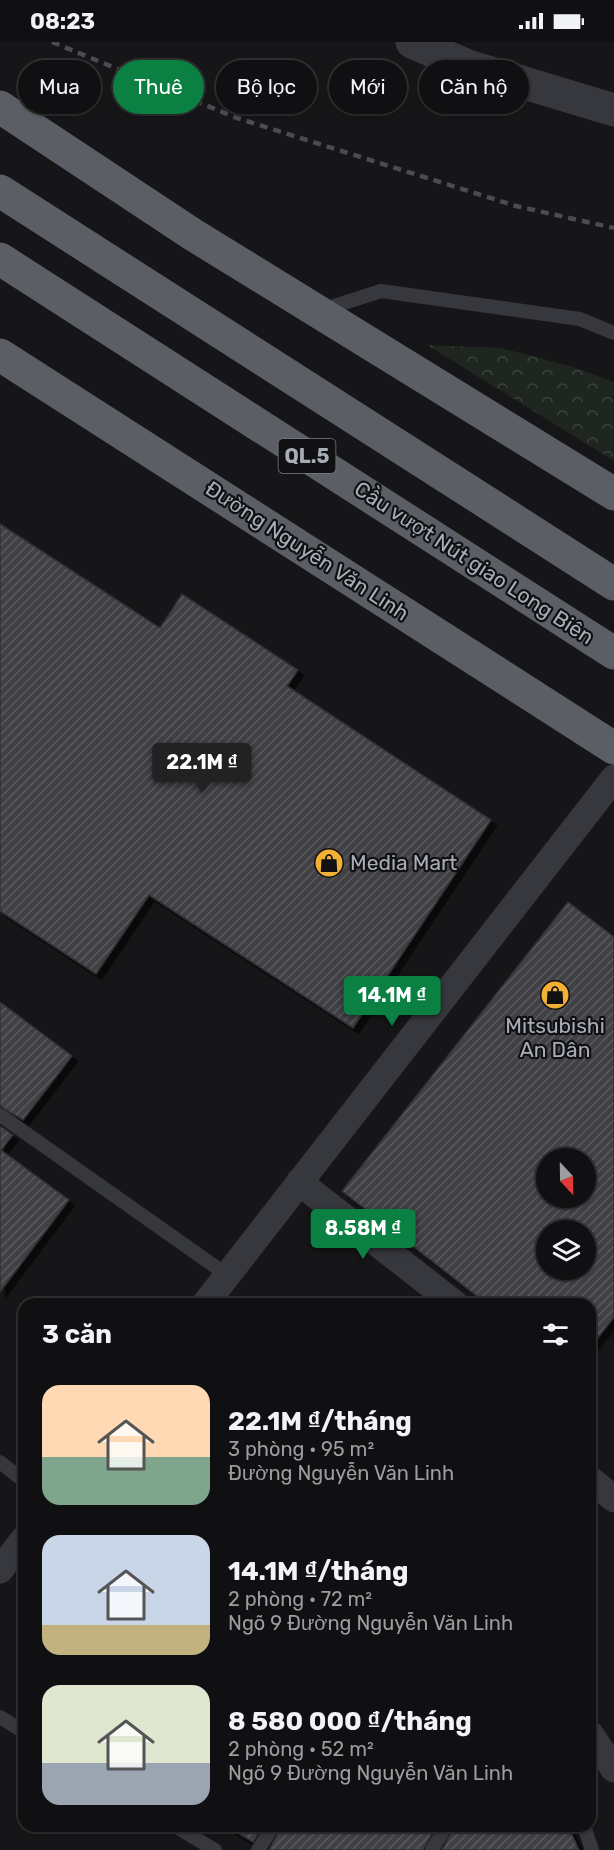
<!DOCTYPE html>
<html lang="vi">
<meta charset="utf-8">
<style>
body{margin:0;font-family:Rubik,sans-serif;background:#19191b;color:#f1f3f6;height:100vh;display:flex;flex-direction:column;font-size:22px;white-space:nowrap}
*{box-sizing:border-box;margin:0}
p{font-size:20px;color:#9c9d9f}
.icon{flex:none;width:33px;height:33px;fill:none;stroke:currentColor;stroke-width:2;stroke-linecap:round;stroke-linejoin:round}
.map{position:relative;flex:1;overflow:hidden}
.panel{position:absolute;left:18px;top:1256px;width:578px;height:534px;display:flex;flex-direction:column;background:#101012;border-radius:18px;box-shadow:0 2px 4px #0004,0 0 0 2px #303032}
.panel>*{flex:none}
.banner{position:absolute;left:18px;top:18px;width:579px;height:54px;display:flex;gap:12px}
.needle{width:39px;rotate:158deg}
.tools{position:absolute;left:536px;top:1106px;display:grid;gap:12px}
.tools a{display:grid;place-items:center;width:60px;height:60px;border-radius:50%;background:#101012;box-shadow:0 2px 4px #0004,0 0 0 2px #303032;font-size:30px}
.price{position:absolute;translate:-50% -51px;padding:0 14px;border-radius:6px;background:#0b8043;color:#fff;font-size:20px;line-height:39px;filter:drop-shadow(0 2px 3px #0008)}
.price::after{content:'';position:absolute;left:50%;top:36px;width:18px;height:14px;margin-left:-9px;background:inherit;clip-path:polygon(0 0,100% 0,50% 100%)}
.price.current{background:#222;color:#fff}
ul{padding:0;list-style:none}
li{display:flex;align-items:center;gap:18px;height:150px;padding:0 24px}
li span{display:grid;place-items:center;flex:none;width:168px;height:120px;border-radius:18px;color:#555}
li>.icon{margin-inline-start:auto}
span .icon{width:72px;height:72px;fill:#fffc;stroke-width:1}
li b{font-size:26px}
h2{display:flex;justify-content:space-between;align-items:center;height:72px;padding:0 24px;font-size:26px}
.pill{padding:0 21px;border-radius:27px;background:#101012;box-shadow:0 2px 4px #0004,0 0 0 2px #303032;font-size:21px;line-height:54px}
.pill.current{background:#0b8043;color:#fff}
.status{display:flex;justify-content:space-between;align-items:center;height:42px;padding:0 30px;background:#101012;direction:ltr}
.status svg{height:16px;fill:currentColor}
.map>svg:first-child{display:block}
</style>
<div class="status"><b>08:23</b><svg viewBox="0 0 49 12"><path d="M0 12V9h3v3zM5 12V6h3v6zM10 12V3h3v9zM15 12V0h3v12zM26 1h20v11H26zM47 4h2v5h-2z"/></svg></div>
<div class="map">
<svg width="614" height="1808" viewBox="0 0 614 1808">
<defs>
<pattern id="forest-crowns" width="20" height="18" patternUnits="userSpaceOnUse" patternTransform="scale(1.5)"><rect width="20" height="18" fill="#1e261f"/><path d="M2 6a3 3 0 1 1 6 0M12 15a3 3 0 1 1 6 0" fill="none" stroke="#3c433d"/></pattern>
<pattern id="building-hatch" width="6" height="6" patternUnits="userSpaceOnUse" patternTransform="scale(1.5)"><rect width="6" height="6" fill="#404145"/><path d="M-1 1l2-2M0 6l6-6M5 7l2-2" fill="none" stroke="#595a5e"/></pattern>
<filter id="shadow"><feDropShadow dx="5.5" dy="5.5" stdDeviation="0" flood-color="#0009"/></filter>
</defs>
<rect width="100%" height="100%" fill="#161618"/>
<path fill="url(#forest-crowns)" d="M427,303L501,306L573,325L614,340V419Z"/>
<path fill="url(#building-hatch)" stroke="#303034" stroke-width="1.5" fill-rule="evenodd" filter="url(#shadow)" d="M0,482L160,586L182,552L298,628L287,644L491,778L353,986L149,853L96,932L0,869Z
M568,860L614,895V1275L590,1306V1262H487L342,1149ZM546,1116H585V1155H546ZM546,1188H585V1227H546Z
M0,960L72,1014L23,1078L0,1064Z
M0,1084L13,1093L1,1108L69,1158L0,1250Z
M226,1784H263L253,1800Z
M282,1784H436L423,1808H269Z
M455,1784H568L579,1808H442Z"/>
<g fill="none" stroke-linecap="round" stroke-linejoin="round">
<path stroke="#37383d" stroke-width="14" d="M322,268L381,249L580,277L614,291
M0,1073L227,1233
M0,1420L24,1439
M0,1675L24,1690
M175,1784L215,1808
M584,1784L592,1808
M258,1808L273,1784
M432,1808L446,1784"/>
<path stroke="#37383d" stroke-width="27" d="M299,1140L455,1262
M205,1262L614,736
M590,1437L614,1457
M0,1528L24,1497
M590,1692L614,1727"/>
<path stroke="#37383d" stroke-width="33" d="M412,0L468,24L614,68"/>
<path stroke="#5b5e65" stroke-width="33" d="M0,65L192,192L614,452
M0,149L614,542
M0,217L614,611
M0,313L614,706"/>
<path stroke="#4a4c52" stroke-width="4.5" stroke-dasharray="8 6" stroke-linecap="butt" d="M52,0L237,76L516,164L614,186"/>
</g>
<defs>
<g id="shop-disc" transform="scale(1.5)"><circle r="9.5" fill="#f2b134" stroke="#111113"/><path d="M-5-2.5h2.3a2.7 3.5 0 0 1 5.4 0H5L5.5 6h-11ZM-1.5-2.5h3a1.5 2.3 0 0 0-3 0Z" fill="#111"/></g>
</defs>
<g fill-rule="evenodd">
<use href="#shop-disc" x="329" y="821"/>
<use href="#shop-disc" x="555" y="953"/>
</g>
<g text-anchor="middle" stroke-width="4.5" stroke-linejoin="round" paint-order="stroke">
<rect fill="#111113" stroke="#7b7e86" stroke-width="1.5" x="278.5" y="397" width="57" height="34" rx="4.5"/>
<g font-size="20" font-weight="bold" fill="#a8adb8">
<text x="307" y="421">QL.5</text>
</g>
<g font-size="21" fill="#a8adb8" stroke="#111113">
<text transform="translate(307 509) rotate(33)" y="7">Đường Nguyễn Văn Linh</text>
<text transform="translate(474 521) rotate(33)" y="7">Cầu vượt Nút giao Long Biên</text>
</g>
<g font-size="21" fill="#a8adb8" stroke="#111113" text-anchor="start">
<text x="350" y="828">Media Mart</text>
<text x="555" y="991" text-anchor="middle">Mitsubishi<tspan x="555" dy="24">An Dân</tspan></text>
</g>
</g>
</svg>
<div class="tools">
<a><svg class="needle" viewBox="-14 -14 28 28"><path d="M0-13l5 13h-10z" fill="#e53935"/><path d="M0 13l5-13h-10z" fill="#9c9d9f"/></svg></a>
<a><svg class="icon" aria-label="layers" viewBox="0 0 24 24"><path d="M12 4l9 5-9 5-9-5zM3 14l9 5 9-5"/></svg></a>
</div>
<b class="price current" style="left:202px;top:752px">22.1M ₫</b>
<b class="price" style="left:392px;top:985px">14.1M ₫</b>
<b class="price" style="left:363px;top:1218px">8.58M ₫</b>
<div class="banner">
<a class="pill">Mua</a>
<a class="pill current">Thuê</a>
<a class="pill">Bộ lọc</a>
<a class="pill">Mới</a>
<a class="pill">Căn hộ</a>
</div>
<section class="panel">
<h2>3 căn<svg class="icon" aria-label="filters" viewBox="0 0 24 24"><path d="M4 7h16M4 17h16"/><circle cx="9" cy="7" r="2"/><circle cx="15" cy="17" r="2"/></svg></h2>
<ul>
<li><span style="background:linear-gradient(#ffd9b3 60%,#7fa58c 0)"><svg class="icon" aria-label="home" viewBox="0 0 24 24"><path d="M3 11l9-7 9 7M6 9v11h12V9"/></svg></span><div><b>22.1M ₫/tháng</b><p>3 phòng · 95 m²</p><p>Đường Nguyễn Văn Linh</p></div></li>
<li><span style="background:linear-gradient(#c9d6e8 75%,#c2b280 0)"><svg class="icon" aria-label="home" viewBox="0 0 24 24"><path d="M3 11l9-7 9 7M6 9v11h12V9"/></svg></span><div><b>14.1M ₫/tháng</b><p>2 phòng · 72 m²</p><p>Ngõ 9 Đường Nguyễn Văn Linh</p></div></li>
<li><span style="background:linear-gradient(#dfe7d0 65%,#9aa5b1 0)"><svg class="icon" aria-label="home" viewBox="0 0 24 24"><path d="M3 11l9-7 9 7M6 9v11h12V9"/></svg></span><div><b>8 580 000 ₫/tháng</b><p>2 phòng · 52 m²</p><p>Ngõ 9 Đường Nguyễn Văn Linh</p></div></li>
</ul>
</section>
</div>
